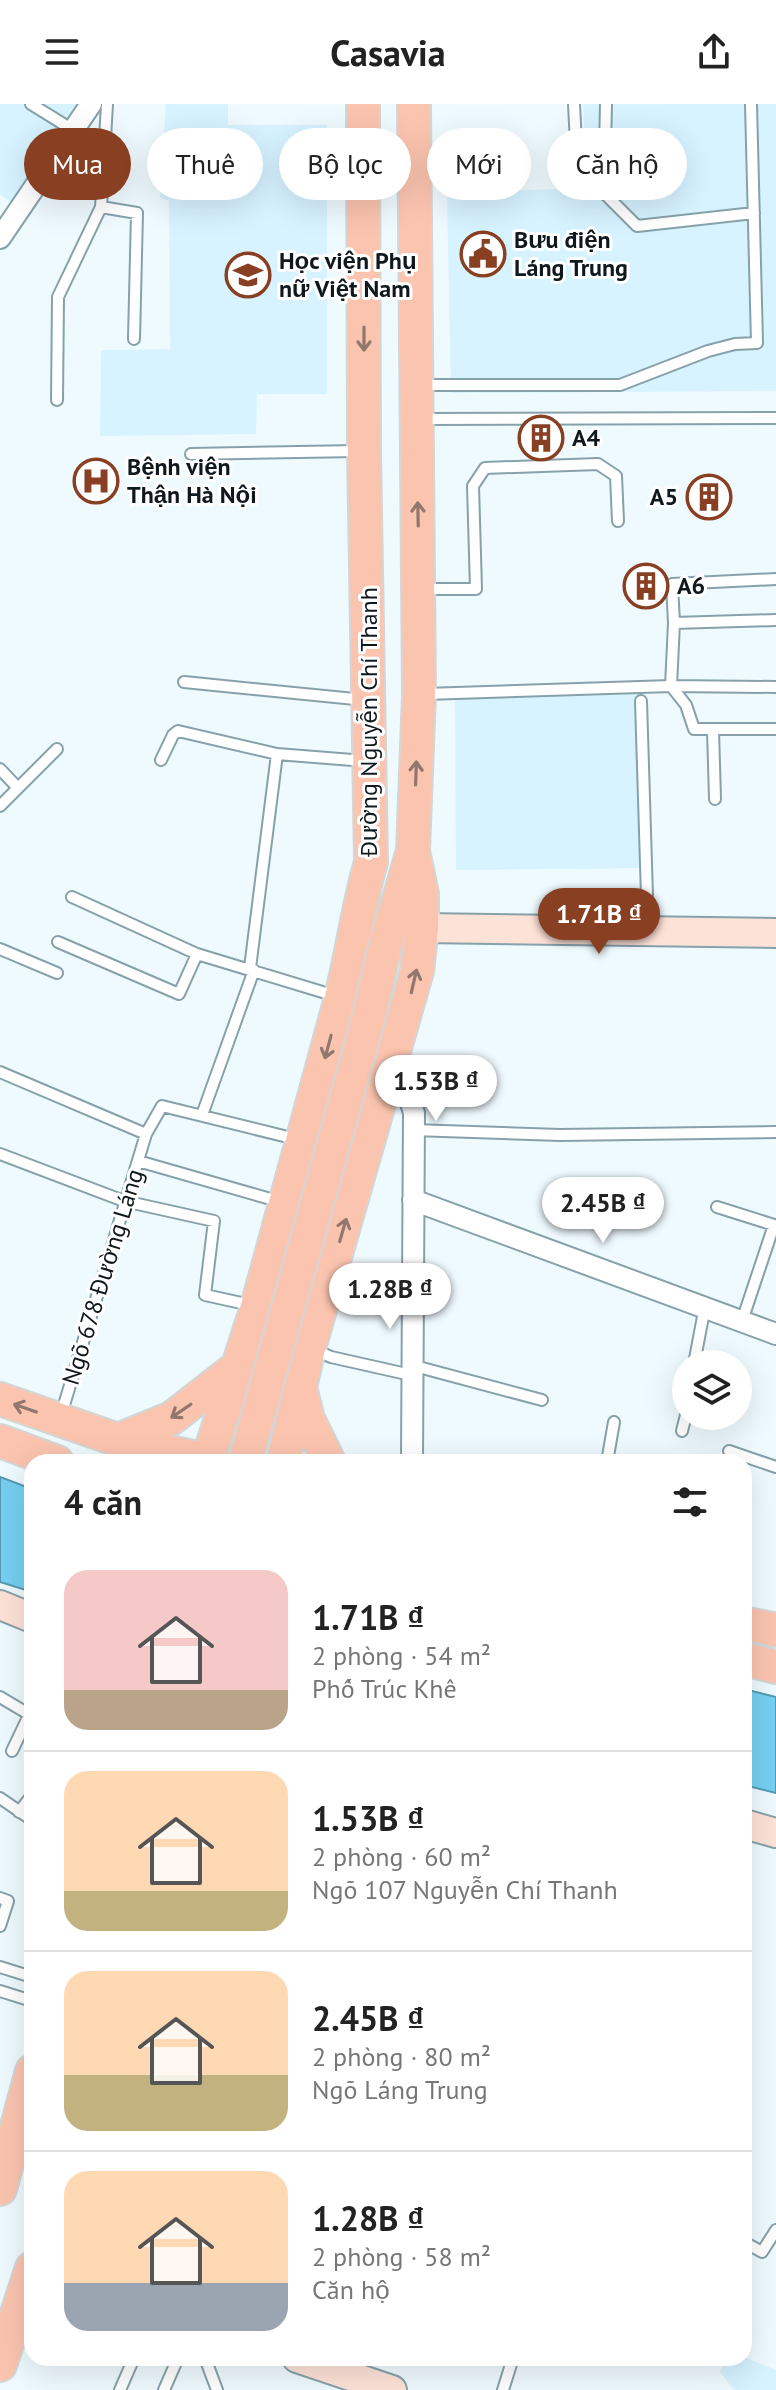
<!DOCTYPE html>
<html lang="vi">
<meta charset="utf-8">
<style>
body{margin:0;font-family:"PT Sans",sans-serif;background:#f2f2f2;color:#222;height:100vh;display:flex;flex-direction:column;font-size:30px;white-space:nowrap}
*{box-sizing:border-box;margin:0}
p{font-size:26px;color:#767676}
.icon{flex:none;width:44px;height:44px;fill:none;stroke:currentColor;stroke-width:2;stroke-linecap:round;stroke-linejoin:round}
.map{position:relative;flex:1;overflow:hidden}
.drawer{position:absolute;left:24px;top:1350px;width:728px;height:912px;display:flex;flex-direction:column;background:#fff;border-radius:24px;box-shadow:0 8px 32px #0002}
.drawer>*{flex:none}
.hud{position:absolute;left:24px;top:24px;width:728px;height:72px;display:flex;gap:16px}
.controls{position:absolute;left:672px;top:1246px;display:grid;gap:16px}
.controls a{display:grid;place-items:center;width:80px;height:80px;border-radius:50%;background:#fff;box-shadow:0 8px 32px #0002;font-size:40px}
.price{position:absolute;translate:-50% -68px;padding:0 18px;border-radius:28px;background:#fff;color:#222;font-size:26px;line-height:52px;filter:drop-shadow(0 2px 4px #0008)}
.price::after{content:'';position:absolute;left:50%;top:48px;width:24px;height:18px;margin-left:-12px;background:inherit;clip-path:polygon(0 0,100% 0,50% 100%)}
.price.current{background:#883f22;color:#fff}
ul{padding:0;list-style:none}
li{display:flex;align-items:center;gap:24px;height:200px;padding:0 40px}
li+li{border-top:2px solid #e0e0e0}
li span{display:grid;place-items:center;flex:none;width:224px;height:160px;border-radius:24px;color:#555}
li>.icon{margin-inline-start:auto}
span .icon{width:96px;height:96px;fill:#fffc;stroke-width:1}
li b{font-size:34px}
h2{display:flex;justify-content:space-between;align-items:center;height:96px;padding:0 40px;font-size:34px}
.pill{padding:0 28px;border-radius:36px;background:#fff;box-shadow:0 8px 32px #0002;font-size:28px;line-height:72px}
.pill.current{background:#883f22;color:#fff}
header{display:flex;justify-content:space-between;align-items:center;height:104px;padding:0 40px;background:#fff;font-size:36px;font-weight:800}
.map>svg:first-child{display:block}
</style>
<header><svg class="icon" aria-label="menu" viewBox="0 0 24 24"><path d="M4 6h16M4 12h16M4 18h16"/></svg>Casavia<svg class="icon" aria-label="share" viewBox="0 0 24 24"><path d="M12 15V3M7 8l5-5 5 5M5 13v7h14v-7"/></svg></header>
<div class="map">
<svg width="776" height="2286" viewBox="0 0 776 2286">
<rect width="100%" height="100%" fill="#effaff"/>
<path fill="#d6f3ff" d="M0,0H76L18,103L0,90Z
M166,0H228V21H327V290H257L256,330L100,332L101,246L170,245L169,97L160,94Z
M583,0H776V287L451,289L447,89L587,84Z
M638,584L640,764L456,766L455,590Z
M744,2253L776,2266V2286H734L720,2268L725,2254Z"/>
<path fill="#75d0f2" stroke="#5699b2" stroke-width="2" d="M0,1373L32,1385V1488L0,1478Z
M744,1585L776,1593V1689L744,1681Z"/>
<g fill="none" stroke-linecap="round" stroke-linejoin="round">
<g stroke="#87a1ab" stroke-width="14">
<path id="lane" d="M31,0L73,26
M574,0L576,40
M606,0L604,89L637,122L754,109
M101,103L137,109L134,235
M419,281H620L708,247L735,240L757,239L751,0
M57,296L58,193L101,103L107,0
M422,315L776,314
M191,350L358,347
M776,475L672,480L674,519L671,582L686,601L694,625H776
M421,485H476L473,382L485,364L598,360L616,372L618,417
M674,519L776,516
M184,578L365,596
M425,590L671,582L776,583
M641,597L648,825
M713,626L715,695
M161,656L173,631L178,627L277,650L365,657
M0,665L17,683
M0,702L57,645
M72,793L197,850L339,893
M58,838L179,890L197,850
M0,845L57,869
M250,864L277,650
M0,968L146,1030
M202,1011L254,866
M413,1026L560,1031L776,1028
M0,1050L124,1097L214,1117L205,1191L255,1202
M138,1057L281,1098
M717,1103L774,1121L742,1217
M315,1246L331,1253L411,1271
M694,1260L705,1202
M411,1261L542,1296
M61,1311L146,1030L162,1002L300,1036
M682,1327L686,1311
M729,1347L776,1363
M607,1358L614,1318
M0,1593L32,1612
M12,1647L32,1605
M0,1694L32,1716
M19,1708L32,1691
M0,1794L8,1797L0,1822
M0,1863L32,1873
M0,1887L32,1897
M744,2138L762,2148L776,2126
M205,2254L217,2286
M120,2286L134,2254
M164,2286L178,2254
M503,2286L513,2254"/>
</g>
<g stroke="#87a1ab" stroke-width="24">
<path id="street" d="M0,134L91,0
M391,959L407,985L414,1009L412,1358
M413,1096L776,1230"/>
</g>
<g stroke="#87a1ab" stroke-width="32">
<path id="secondary" d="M422,824L776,829
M0,1501L32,1514
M744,1720L776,1729
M297,2254L392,2286"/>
</g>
<g stroke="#d4d6d6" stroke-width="36">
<path id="primary" d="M386,839L412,750
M301,1287L308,1315L329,1358
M0,1295L118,1336L215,1358
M118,1336L172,1314L236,1264
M0,1337L57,1358
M207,1358L257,1203L341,894C352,849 358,803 371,758L364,347L363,0
M283,1358L309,1244L417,867L422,824V790L413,747L419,590L414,0
M744,1519L776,1526
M744,1555L776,1563
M0,2085L32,1967
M0,2261L32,2164"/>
</g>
<use href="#lane" stroke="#fff" stroke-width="10"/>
<use href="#street" stroke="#fff" stroke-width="20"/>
<use href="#secondary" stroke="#fde2d7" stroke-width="28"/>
<use href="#primary" stroke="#fbc4af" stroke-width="32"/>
<g stroke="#d4d6d6" stroke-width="36" stroke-linecap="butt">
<path id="primary-bridge" d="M245,1358L367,920L386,839"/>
</g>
<use href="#primary-bridge" stroke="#fbc4af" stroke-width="32"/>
</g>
<defs><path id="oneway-shaft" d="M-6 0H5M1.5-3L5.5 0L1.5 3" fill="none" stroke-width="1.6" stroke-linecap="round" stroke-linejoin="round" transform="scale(2)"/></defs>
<g stroke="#91776d">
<use href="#oneway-shaft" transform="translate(364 235) rotate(90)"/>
<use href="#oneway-shaft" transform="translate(418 410) rotate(-91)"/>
<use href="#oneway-shaft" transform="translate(416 669) rotate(-88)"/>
<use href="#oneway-shaft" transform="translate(414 877) rotate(-77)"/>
<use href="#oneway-shaft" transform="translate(328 943) rotate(105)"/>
<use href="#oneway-shaft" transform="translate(343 1126) rotate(-74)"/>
<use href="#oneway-shaft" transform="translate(25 1304) rotate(-161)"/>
<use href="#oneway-shaft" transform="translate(181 1307) rotate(146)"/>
</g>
<defs>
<g id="civic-ring" transform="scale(2.3)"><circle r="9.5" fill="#fff" stroke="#883f22" stroke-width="1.5"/><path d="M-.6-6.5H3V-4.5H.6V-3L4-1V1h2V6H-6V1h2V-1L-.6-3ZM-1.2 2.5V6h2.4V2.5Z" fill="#883f22"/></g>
<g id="university-ring" transform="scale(2.3)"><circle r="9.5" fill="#fff" stroke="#883f22" stroke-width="1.5"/><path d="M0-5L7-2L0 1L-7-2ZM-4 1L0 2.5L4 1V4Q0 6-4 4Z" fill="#883f22"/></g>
<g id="building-ring" transform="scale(2.3)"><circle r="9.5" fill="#fff" stroke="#883f22" stroke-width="1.5"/><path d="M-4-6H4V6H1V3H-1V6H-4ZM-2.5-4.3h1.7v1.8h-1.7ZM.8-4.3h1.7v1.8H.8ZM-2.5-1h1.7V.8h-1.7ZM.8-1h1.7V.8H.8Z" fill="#883f22"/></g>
<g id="hospital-ring" transform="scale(2.3)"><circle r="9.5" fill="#fff" stroke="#883f22" stroke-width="1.5"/><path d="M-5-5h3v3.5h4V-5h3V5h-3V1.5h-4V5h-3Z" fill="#883f22"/></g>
</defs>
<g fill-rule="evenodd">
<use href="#civic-ring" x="483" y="150"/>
<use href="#university-ring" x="248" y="171"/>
<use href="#building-ring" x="541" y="334"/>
<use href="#hospital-ring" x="96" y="377"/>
<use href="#building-ring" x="709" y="393"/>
<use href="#building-ring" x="646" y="482"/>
</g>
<g text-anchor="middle" stroke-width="6" stroke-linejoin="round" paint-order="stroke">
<g font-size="24" font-weight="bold" fill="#0f191d" stroke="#fff" text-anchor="start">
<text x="514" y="144">Bưu điện<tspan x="514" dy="28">Láng Trung</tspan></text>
<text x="279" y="165">Học viện Phụ<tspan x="279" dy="28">nữ Việt Nam</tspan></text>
<text x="572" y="342">A4</text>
<text x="127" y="371">Bệnh viện<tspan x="127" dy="28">Thận Hà Nội</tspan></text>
<text x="678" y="401" text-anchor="end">A5</text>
<text x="677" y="490">A6</text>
</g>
<g font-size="24" fill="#0f191d" stroke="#fff">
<text transform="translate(369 618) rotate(-90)" y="8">Đường Nguyễn Chí Thanh</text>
<text transform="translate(103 1173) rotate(-73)" y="8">Ngõ 678 Đường Láng</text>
</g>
</g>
</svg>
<div class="controls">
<a><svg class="icon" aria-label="layers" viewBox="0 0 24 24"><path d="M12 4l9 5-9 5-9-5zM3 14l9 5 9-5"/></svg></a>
</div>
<b class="price current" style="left:599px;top:852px">1.71B ₫</b>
<b class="price" style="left:436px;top:1019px">1.53B ₫</b>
<b class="price" style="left:603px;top:1141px">2.45B ₫</b>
<b class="price" style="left:390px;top:1227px">1.28B ₫</b>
<div class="hud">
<a class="pill current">Mua</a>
<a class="pill">Thuê</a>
<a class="pill">Bộ lọc</a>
<a class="pill">Mới</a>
<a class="pill">Căn hộ</a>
</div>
<section class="drawer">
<h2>4 căn<svg class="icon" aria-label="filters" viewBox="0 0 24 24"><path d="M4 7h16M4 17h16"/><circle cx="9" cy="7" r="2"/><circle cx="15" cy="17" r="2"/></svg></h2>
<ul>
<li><span style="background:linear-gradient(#f6c9c9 75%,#b9a48a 0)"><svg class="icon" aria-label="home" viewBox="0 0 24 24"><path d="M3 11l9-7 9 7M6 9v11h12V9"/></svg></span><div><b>1.71B ₫</b><p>2 phòng · 54 m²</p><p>Phố Trúc Khê</p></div></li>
<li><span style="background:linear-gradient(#ffd9b3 75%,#c2b280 0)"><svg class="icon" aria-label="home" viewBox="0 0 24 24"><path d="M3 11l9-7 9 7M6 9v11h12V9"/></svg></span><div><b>1.53B ₫</b><p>2 phòng · 60 m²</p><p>Ngõ 107 Nguyễn Chí Thanh</p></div></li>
<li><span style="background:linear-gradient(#ffd9b3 65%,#c2b280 0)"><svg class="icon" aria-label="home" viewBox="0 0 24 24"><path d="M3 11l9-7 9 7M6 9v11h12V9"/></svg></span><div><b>2.45B ₫</b><p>2 phòng · 80 m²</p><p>Ngõ Láng Trung</p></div></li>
<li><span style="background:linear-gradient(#ffd9b3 70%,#9aa5b1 0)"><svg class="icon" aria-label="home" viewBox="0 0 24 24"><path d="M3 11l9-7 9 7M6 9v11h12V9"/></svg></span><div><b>1.28B ₫</b><p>2 phòng · 58 m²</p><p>Căn hộ</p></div></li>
</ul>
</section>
</div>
